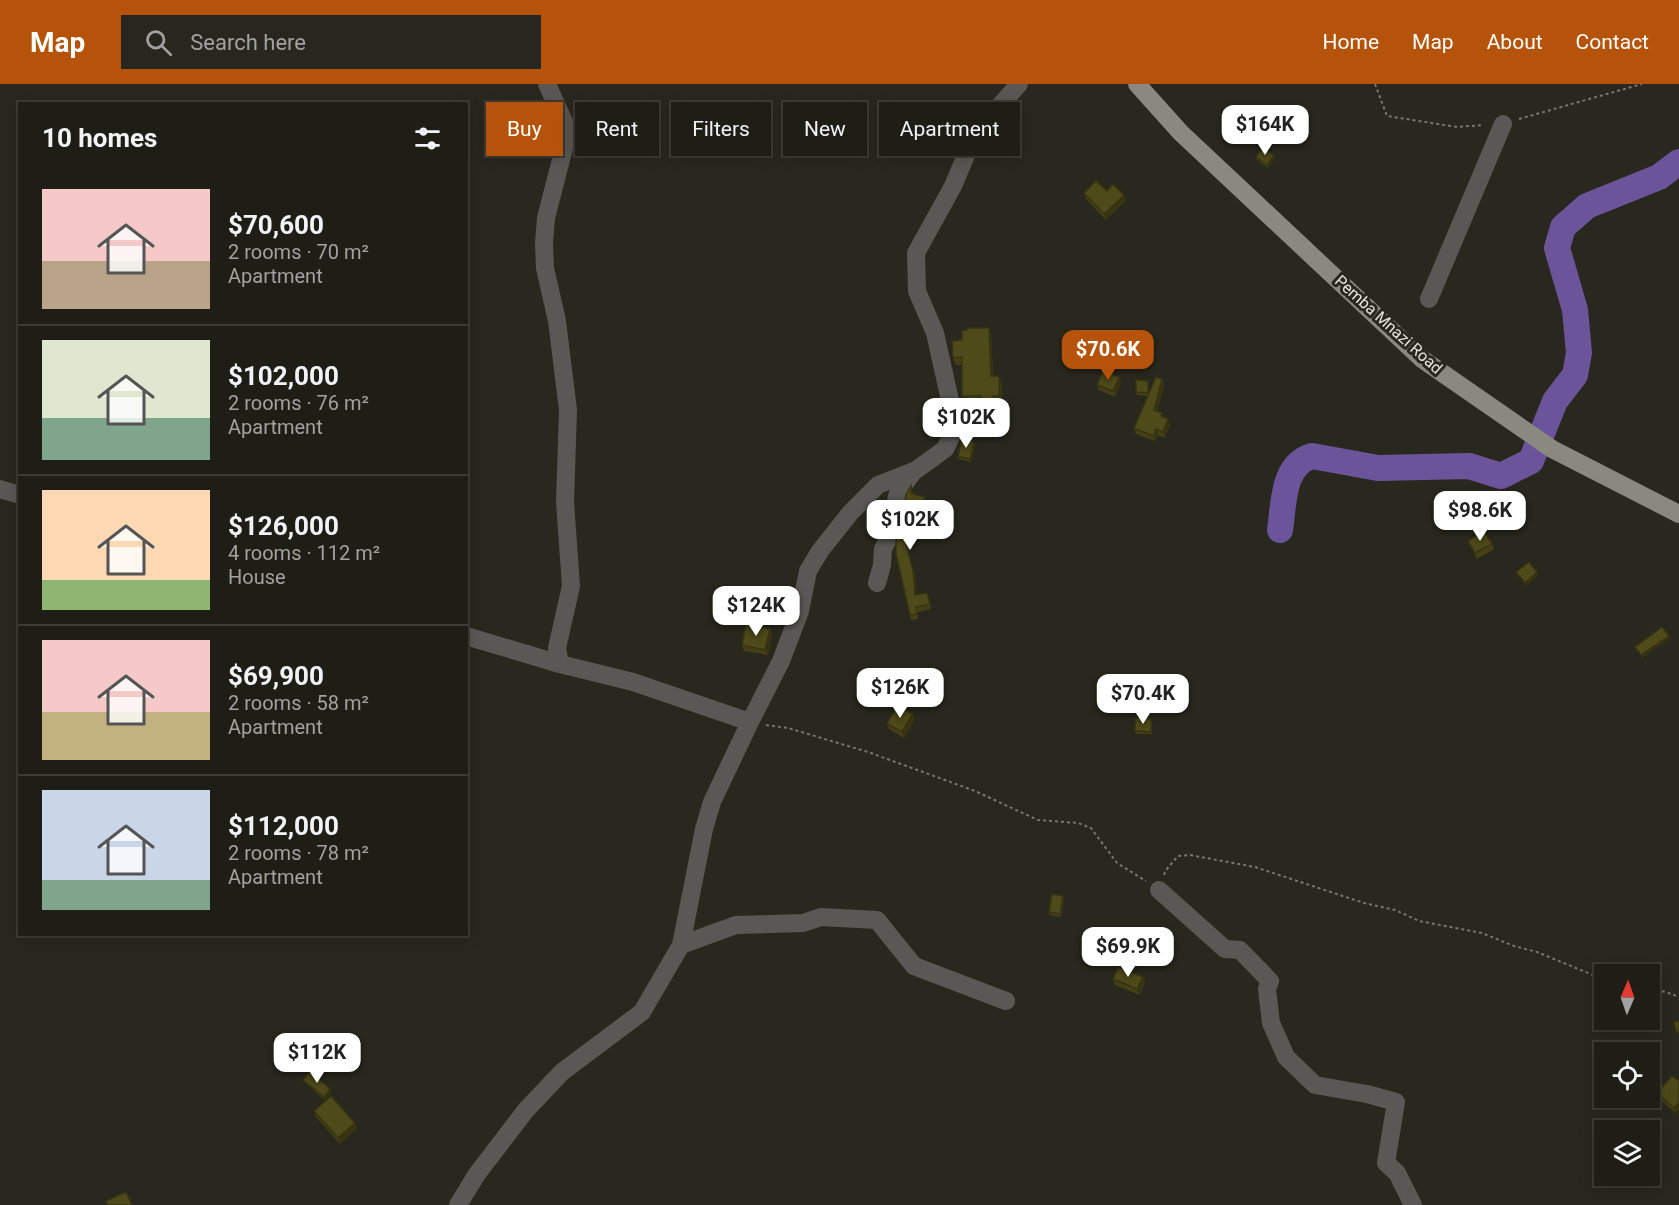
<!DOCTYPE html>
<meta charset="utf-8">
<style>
body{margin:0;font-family:Roboto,sans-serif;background:#27271f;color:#f1f3f6;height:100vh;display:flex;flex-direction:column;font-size:22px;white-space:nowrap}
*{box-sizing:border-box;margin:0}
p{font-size:20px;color:#a1a2a1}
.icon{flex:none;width:33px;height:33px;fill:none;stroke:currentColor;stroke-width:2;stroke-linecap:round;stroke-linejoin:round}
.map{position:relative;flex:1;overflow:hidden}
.details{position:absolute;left:18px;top:18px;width:450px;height:834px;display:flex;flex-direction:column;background:#1f1e16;border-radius:0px;box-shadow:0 3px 15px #0003,0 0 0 2px #3c3c35}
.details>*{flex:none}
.guide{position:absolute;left:486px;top:18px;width:570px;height:54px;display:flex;gap:12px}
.needle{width:39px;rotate:2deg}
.controls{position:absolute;left:1594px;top:880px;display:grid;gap:12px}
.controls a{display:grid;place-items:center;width:66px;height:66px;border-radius:0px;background:#1f1e16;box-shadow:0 3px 15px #0003,0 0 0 2px #3c3c35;font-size:30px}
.price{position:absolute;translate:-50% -51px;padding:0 14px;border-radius:12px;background:#fff;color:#222;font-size:20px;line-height:39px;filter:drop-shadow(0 2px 3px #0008)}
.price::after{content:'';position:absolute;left:50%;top:36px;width:18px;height:14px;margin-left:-9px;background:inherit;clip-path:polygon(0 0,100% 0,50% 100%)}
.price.active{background:#b45309;color:#fff}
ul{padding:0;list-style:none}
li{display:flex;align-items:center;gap:18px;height:150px;padding:0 24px}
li+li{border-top:2px solid #3c3c35}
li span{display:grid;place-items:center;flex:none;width:168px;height:120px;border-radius:0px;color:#555}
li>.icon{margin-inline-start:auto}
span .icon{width:72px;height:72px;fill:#fffc;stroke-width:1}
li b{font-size:26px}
h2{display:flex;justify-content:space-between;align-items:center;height:72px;padding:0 24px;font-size:26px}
.tag{padding:0 21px;border-radius:0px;background:#1f1e16;box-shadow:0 3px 15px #0003,0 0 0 2px #3c3c35;font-size:21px;line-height:54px}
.tag.active{background:#b45309;color:#fff}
header{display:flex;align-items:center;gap:36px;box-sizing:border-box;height:84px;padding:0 30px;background:#b45309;color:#fff}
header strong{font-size:28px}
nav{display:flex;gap:33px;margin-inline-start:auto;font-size:21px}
.search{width:420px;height:54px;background:#27271f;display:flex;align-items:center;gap:15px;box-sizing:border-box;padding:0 21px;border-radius:0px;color:#a1a2a1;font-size:22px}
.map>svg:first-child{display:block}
</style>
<header>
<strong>Map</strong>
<div class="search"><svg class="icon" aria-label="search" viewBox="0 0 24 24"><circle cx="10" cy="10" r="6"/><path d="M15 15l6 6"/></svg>Search here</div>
<nav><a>Home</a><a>Map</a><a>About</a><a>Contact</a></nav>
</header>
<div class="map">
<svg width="1679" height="1121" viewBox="0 0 1679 1121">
<rect width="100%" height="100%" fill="#29281e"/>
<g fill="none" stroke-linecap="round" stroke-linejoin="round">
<path stroke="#6c549b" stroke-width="26" d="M1280,446C1284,420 1282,381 1312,372L1378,384L1469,382L1501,392L1531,377L1555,317L1575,291L1579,269L1575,226L1557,164L1563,143L1587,122L1659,93L1679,78"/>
<path stroke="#77776e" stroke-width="2" stroke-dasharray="3 3" stroke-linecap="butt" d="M1375,0L1387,32L1457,43L1484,41
M1519,35L1642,0
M766,641L788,644L868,668L975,707L1038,736L1078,739L1091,744L1117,779L1146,797
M1164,791L1166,786L1178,772L1190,771L1255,783L1364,819L1395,826L1419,837L1482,849L1514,862L1537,868L1605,896
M1650,905L1666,908L1679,913"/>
<path stroke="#595854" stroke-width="18" d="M547,0L565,40L566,56L546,134L544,159L545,184L557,237L568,326L565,418L571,502L557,564L560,580
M1429,215L1503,40
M0,405L20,411
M877,499L882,481L883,465L890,451L897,412L901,404L914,387
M466,552L560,580L633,598L750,638
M1159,806L1225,865L1240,866L1270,897L1267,905L1271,939L1286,973L1315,1001L1367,1010L1396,1018L1386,1079L1397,1089L1413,1121
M681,861L736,841L803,839L821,833L877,836L914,882L1006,917
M458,1121L477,1090L526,1026L562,988L642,928L681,861L704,745L712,718L750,638L781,577L800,527L808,487L820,467L851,428L878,401L916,386L945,365L956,343L935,249L917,207L916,169L953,102L975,50L1019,0"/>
<path stroke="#89897f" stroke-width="18" d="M1137,0L1181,49L1422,275L1552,365L1679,430"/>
</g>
<path fill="#434016" d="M1256,73L1275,74L1268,84L1257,76Z
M1107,107L1124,111L1126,116L1106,136L1086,115L1084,109Z
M991,251L993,292L1002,299V319H996L995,332L983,331L980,324V319L965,320L962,312V281H956L953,274L962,256Z
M1119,293L1121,299L1115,313L1099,306L1097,301Z
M1162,295L1164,301L1157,327L1170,341L1165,354L1158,351L1155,357L1136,350L1134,344L1148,312L1137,311L1136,308L1149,300V310Z
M974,358L975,361L971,378L959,375L958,372Z
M911,402L913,410L927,418L921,441L913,439L912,465H907L915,492L916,511L929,513L931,525L918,528V535L911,536L910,531L899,449Z
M1468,457L1492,460L1494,465L1477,475Z
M770,545L772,550L768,571L744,567L742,561Z
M912,630L914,636L904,654L889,645L887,640Z
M1152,637V650H1136L1135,647Z
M1064,815L1061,833L1050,831L1049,828Z
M1143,893L1145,898L1140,911L1115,901L1113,895Z
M303,996L331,1007L325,1016L304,998Z
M1679,997L1676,1029L1659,1015L1657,1009Z
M314,1027L357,1044L340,1060L316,1033Z"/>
<path fill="#373412" d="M1274,71L1275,74L1268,84L1267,81Z
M1124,111L1126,116L1106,136L1104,130Z
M989,244L991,251L994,299L991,292Z
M999,292L1002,299V319L999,312Z
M1119,293L1121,299L1115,313L1113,307Z
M1162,295L1164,301L1156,332L1154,326Z
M993,312L996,319L995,332L993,325Z
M1168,335L1170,341L1165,354L1163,348Z
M1156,345L1158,351L1155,357L1153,352Z
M974,358L975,361L971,378L970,375Z
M925,413L927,418L921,441L919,437Z
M911,435L913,439L912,465L911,460Z
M906,460L915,492L917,516L915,511Z
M1537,488L1538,491L1526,502L1525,499Z
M770,545L772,550L768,571L765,566Z
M1669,552L1670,554L1642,574L1641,571Z
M912,630L914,636L904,654L902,648Z
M1063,812L1064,815L1061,833L1060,830Z
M1143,893L1145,898L1140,911L1137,905Z
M330,1005L331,1007L325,1016L324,1013Z
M1679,1018V1026L1676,1029L1674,1024Z
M355,1039L357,1044L340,1060L338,1054Z"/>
<path fill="#4e4a1a" stroke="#373412" stroke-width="1.5" d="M1262,64L1274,71L1267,81L1256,73Z
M1096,97L1107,107L1113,100L1124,111L1104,130L1084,109Z
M967,244H989L991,292H999V312H993V325L980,324L981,312H962V273L953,274L952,257L962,256V247L967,246Z
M1103,287L1119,293L1113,307L1097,301Z
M1156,293L1162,295L1154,326L1162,329L1161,332L1168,335L1163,348L1156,345L1153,352L1134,344Z
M1136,296L1148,297V309L1136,308Z
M962,355L974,358L970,375L958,372Z
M911,402V410L925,413L919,437L911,435V460H906L913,487L915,511L927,509L930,520L916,523L917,530L910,531L896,470V457L899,449L906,411Z
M1484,447L1492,460L1475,469L1468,457Z
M1529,478L1537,488L1525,499L1516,488Z
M746,540L770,545L765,566L742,561Z
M1662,543L1669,552L1641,571L1635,563Z
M897,622L912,630L902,648L887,640Z
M1135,634L1151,635V648L1135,647Z
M1052,810L1063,812L1060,830L1049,828Z
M1118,883L1143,893L1137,905L1113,895Z
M1679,937V949H1677L1674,938Z
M310,987L330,1005L324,1013L303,996Z
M1672,992L1679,997V1018L1674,1024L1657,1009Z
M331,1012L355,1039L338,1054L314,1027Z
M126,1108L132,1121H108L106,1117Z"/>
<g text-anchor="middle" stroke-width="6" stroke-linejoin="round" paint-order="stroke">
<g font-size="16" fill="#e6e6df" stroke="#29281e">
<text transform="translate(1389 240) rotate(42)" y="6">Pemba Mnazi Road</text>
</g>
</g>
</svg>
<div class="controls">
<a><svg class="needle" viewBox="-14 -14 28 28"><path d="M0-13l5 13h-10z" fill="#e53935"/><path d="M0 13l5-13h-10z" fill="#a1a2a1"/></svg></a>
<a><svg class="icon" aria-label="locate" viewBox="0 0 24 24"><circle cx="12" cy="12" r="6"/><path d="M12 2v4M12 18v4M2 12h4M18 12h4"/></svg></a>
<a><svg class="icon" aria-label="layers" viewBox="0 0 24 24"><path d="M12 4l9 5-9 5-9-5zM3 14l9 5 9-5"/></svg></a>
</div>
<b class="price" style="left:1265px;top:72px">$164K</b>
<b class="price active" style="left:1108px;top:297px">$70.6K</b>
<b class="price" style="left:966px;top:365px">$102K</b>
<b class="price" style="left:1480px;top:458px">$98.6K</b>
<b class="price" style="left:910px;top:467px">$102K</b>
<b class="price" style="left:756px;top:553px">$124K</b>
<b class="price" style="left:900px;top:635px">$126K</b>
<b class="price" style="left:1143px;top:641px">$70.4K</b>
<b class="price" style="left:1128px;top:894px">$69.9K</b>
<b class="price" style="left:317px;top:1000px">$112K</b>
<div class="guide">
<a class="tag active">Buy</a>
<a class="tag">Rent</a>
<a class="tag">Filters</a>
<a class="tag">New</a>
<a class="tag">Apartment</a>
</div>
<section class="details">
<h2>10 homes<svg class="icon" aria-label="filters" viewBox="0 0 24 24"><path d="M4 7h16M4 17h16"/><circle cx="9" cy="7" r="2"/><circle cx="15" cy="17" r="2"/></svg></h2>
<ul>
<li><span style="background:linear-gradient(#f6c9c9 60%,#b9a48a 0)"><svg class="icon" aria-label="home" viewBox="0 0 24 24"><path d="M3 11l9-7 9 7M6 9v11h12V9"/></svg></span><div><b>$70,600</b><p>2 rooms · 70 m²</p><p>Apartment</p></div></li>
<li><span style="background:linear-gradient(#dfe7d0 65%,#7fa58c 0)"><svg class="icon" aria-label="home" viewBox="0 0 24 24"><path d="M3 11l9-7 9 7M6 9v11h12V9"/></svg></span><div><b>$102,000</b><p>2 rooms · 76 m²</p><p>Apartment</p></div></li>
<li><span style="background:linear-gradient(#ffd9b3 75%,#8fb573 0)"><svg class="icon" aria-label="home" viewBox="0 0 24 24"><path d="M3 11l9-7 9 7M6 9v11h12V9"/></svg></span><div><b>$126,000</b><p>4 rooms · 112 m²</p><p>House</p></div></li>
<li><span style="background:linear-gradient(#f6c9c9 60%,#c2b280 0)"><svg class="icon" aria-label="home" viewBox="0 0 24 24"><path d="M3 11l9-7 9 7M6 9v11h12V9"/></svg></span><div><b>$69,900</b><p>2 rooms · 58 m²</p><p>Apartment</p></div></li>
<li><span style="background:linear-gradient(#c9d6e8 75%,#7fa58c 0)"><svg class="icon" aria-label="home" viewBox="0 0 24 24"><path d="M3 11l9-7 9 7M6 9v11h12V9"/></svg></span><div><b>$112,000</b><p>2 rooms · 78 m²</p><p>Apartment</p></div></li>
</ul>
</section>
</div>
